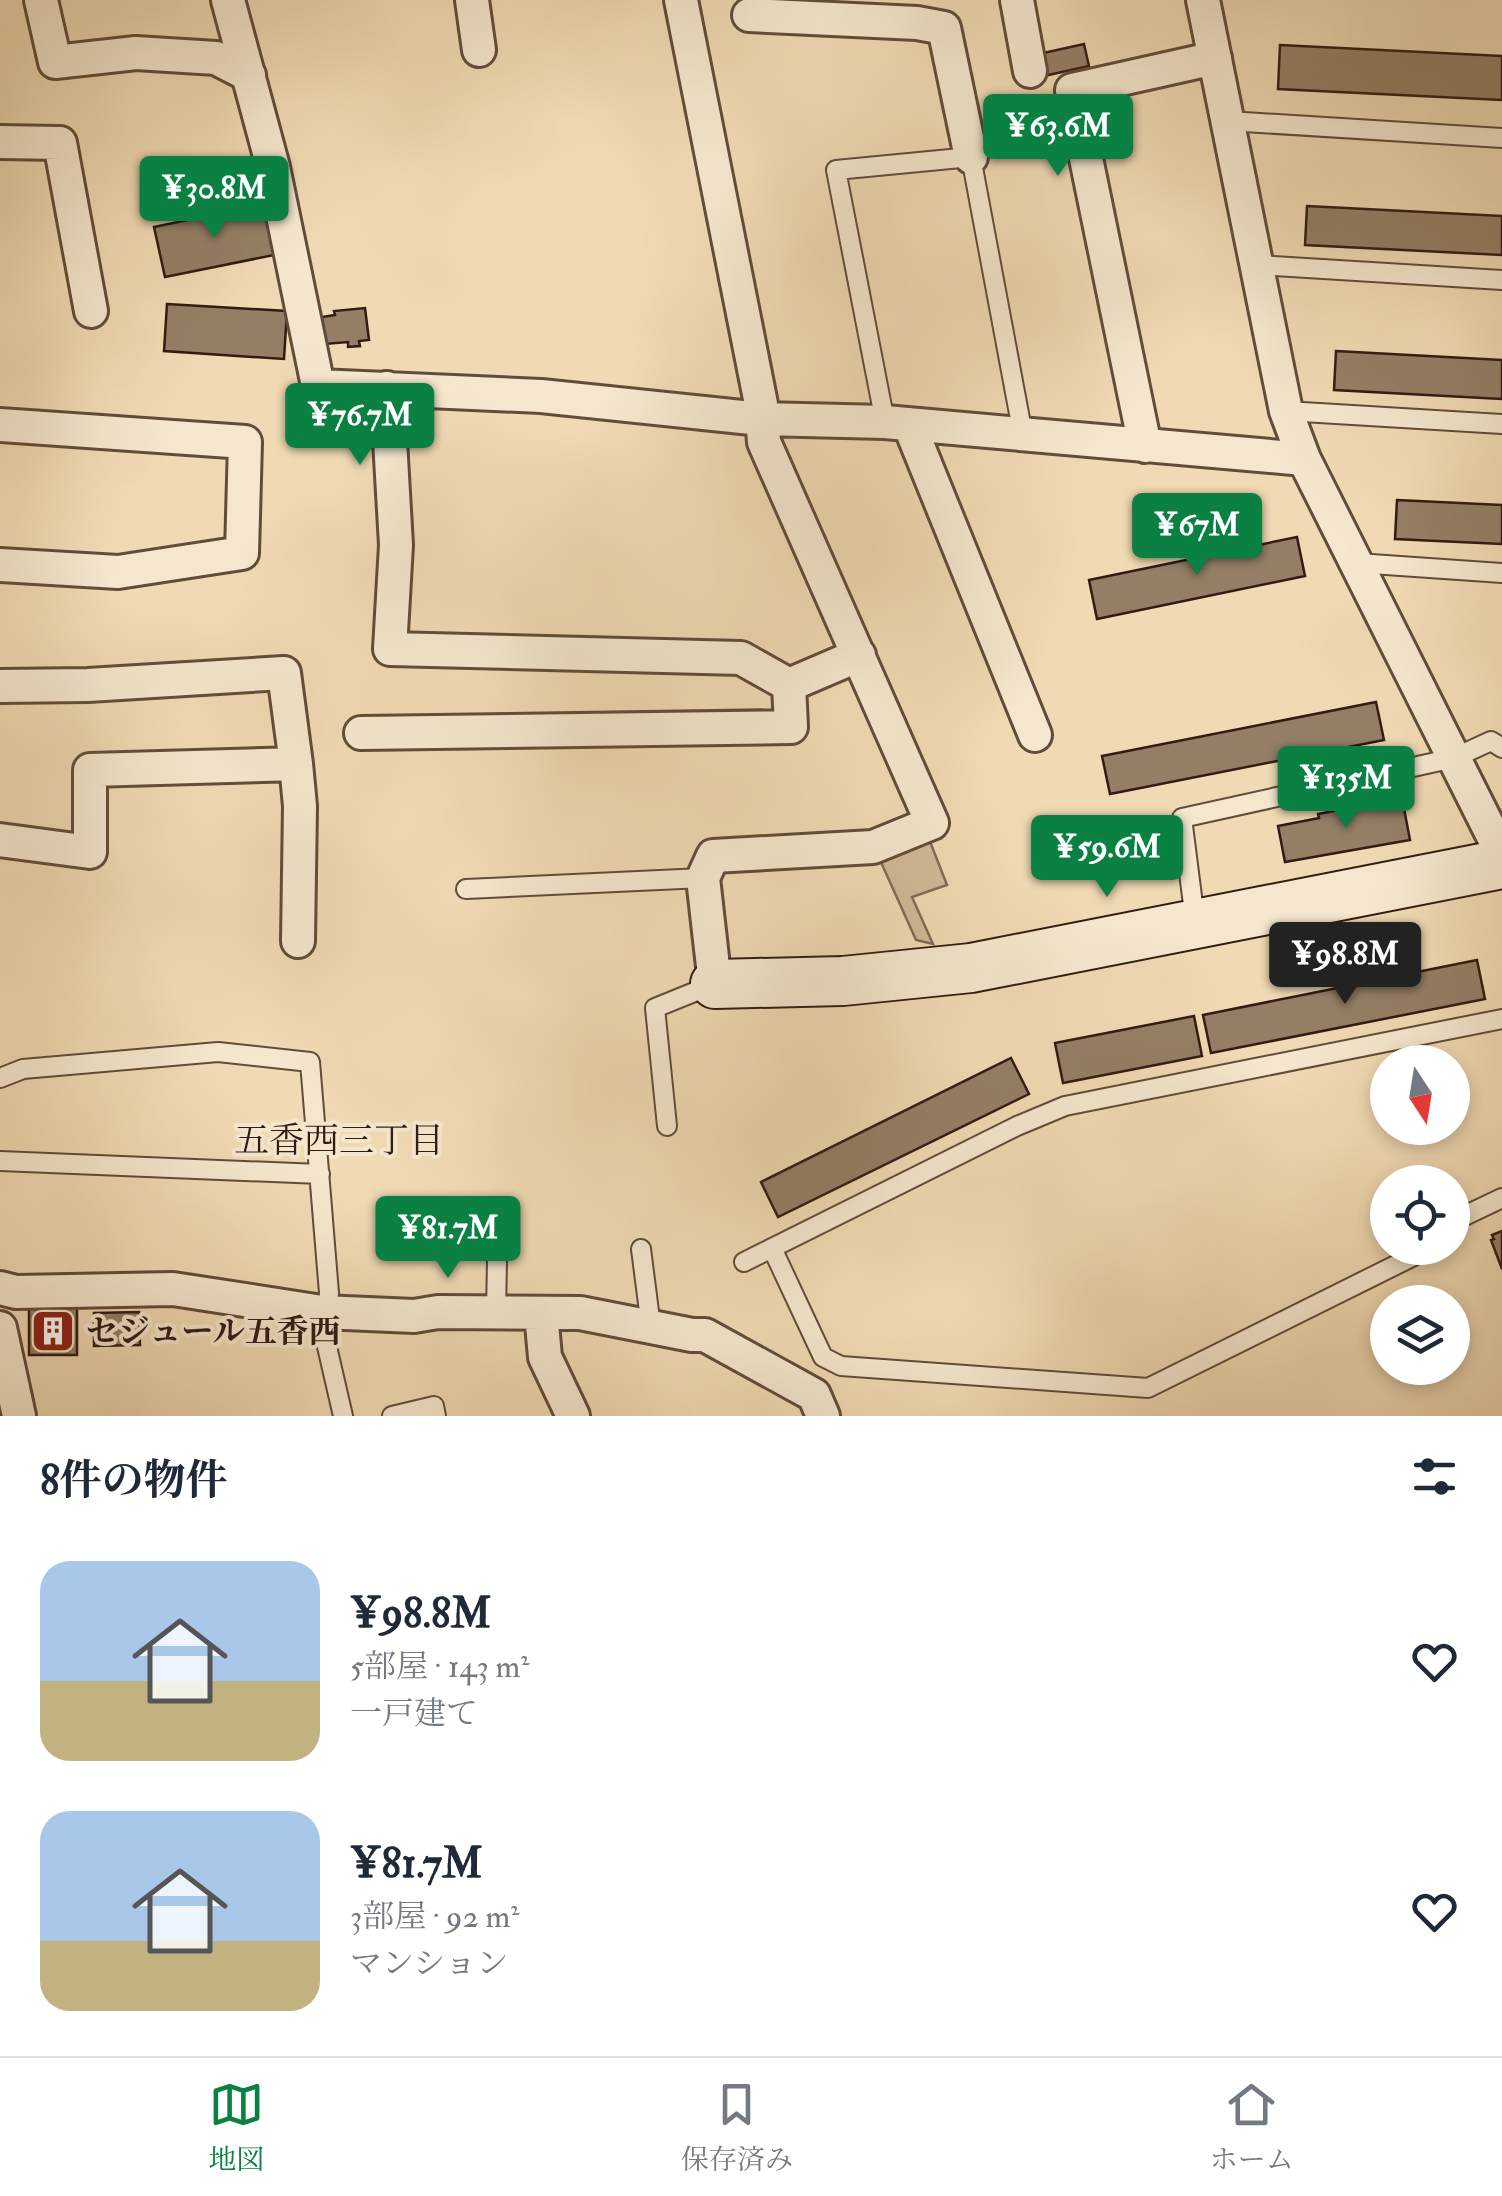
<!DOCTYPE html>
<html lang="ja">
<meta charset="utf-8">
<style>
body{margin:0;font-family:"IM FELL Double Pica","Noto Serif JP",serif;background:#f6f6f7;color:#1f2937;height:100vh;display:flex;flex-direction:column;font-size:38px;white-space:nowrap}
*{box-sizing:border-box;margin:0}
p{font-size:32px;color:#747a83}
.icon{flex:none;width:55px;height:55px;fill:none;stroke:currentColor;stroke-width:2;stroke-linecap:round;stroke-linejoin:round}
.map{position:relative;height:1416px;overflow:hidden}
.sheet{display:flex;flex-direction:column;background:#fff;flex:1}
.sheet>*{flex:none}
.needle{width:65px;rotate:168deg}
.tools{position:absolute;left:1370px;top:1045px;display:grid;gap:20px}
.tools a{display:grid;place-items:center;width:100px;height:100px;border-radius:50%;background:#fff;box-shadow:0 5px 15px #0003;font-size:50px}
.price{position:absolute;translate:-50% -85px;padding:0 22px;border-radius:10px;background:#0b8043;color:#fff;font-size:32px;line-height:65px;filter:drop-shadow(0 2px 5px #0008)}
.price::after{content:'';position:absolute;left:50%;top:60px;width:30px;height:22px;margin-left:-15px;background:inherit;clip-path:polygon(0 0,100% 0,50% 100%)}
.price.on{background:#222;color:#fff}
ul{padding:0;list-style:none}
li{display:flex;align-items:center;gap:30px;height:250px;padding:0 40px}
li span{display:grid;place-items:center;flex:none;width:280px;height:200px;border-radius:30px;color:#555}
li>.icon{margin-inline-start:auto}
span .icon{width:120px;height:120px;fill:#fffc;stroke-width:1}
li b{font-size:42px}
h2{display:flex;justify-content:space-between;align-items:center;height:120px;padding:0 40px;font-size:42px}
.menu{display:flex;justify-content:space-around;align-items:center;height:140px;border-top:2px solid #e0e1e3;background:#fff;font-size:28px;color:#747a83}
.menu a{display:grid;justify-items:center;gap:5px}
.menu .on{color:#0b8043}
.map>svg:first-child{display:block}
</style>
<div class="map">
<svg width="1502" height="1416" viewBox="0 0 1502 1416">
<rect width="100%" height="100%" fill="#f0dab3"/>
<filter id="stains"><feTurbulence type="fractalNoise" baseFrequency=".002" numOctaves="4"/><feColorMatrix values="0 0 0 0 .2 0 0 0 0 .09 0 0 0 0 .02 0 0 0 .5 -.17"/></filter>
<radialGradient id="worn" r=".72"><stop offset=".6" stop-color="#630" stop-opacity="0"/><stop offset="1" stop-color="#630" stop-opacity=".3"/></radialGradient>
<path fill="#d0ba98" stroke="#806b56" stroke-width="2.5" d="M929,839L947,885L912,897L933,944L916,940L880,860Z"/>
<path fill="#947f66" stroke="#311c13" stroke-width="2.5" d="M1084,44L1089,66L1044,76L1039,54Z
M1280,45L1502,56V100L1278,89Z
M264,204L274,255L165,277L154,227Z
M1307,206L1502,216V255L1305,245Z
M167,304L287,311L284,359L164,351Z
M365,308L369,340L359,341L360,346L348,347V342L325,344L322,317L335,315L334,311Z
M1336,351L1502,360V399L1334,390Z
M1397,500L1502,505V544L1395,539Z
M1297,537L1305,576L1097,619L1089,580Z
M1376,702L1384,740L1110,794L1102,756Z
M1402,798L1410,840L1285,862L1278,826L1319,818L1318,814Z
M1477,960L1485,999L1211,1053L1203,1015Z
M1194,1016L1202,1056L1063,1083L1055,1043Z
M1011,1058L1029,1094L778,1217L761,1182Z
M1502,1231V1269L1491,1240L1494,1239L1492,1235Z
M29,1307H77V1355H29Z
M139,1312L140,1345L94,1346V1313Z"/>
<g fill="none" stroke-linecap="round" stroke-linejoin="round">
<g stroke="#614c3b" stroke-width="22">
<path id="lane" d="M1228,121L1502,138
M1256,265L1502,280
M1286,411L1502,424
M885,422L836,170L971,157L1023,435
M1357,563L1502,573
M466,889L703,878
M1195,920L1182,818L1454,758L1491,741L1502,748
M0,1078L23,1069L218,1052L310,1062L329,1293L325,1338L343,1416
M667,1126L655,1008L714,984
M0,1161L320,1174
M1452,1229L1460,1218L1502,1198
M772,1248L823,1357L841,1366L1148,1388L1430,1248
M641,1249L651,1327
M744,1262L1017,1126L1065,1106L1502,1019
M496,1312L498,1210
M392,1416L434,1406L436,1416"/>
</g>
<g stroke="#614c3b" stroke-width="38">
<path id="street" d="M41,0L55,62L136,53L216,58L249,75
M228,0L273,167L318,386L541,396L761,419L885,422L1304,459
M472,0L479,50
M681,0L761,404L764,442L932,823L873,847L713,856L703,878L715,984
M1017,0L1030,71
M1203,0L1286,411L1304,459L1502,854
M749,15L917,23L944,28L971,157
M0,142L60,143L91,311
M387,388L396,545L390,649L741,658L789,685
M909,424L1035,735
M0,425L245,442L242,553L118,572L0,565
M1145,446L1072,90L1215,58
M0,686L88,685L284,673L296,764
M361,733L791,727L789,685L859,655
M0,840L90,852V770L296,764L300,806L298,941
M0,1288L16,1292L173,1289L322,1312L414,1316L438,1312L580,1313L692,1335H705L814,1395L823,1416
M541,1313L545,1357L573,1416
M0,1328L19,1416"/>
</g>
<g stroke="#311c13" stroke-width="52">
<path id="secondary" d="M715,984L843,981L971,968L1502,864"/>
</g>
<use href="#lane" stroke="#f5e7ce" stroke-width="18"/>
<use href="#street" stroke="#f5e7ce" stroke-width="32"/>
<use href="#secondary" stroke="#f5e7ce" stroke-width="48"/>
</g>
<defs>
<g id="building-square" transform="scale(2.25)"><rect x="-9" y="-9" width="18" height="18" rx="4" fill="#8f2418" stroke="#f5e7ce"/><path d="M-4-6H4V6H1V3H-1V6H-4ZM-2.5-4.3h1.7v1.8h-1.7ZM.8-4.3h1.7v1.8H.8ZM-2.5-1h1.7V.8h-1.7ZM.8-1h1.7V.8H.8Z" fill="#fff"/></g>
</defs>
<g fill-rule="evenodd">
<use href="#building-square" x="53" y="1331"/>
</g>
<g text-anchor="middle" stroke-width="8" stroke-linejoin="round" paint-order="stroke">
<g font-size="32" font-weight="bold" fill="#311c13" stroke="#f5e7ce" text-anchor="start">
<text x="86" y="1342">セジュール五香西</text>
</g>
<g font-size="35" fill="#311c13" stroke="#f5e7ce">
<text x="339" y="1152">五香西三丁目</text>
</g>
</g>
<rect width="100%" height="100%" filter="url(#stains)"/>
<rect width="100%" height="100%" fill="url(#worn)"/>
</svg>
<div class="tools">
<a><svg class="needle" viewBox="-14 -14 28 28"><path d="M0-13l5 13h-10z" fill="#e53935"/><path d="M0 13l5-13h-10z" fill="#747a83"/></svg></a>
<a><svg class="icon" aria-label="locate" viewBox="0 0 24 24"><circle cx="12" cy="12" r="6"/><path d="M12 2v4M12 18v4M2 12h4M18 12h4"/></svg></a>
<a><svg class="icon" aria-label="layers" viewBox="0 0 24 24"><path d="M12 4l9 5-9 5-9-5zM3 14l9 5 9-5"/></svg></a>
</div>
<b class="price" style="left:1058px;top:179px">¥63.6M</b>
<b class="price" style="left:214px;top:241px">¥30.8M</b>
<b class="price" style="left:360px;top:468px">¥76.7M</b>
<b class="price" style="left:1197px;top:578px">¥67M</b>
<b class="price" style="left:1346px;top:831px">¥135M</b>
<b class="price" style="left:1107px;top:900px">¥59.6M</b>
<b class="price on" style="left:1345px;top:1007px">¥98.8M</b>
<b class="price" style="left:448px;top:1281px">¥81.7M</b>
</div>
<section class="sheet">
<h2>8件の物件<svg class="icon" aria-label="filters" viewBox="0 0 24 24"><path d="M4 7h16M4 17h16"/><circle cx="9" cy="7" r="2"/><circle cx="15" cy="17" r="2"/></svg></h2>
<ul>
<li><span style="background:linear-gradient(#a9c7e8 60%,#c2b280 0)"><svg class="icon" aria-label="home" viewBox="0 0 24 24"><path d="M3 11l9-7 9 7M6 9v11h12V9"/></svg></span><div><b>¥98.8M</b><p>5部屋 · 143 m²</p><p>一戸建て</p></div><svg class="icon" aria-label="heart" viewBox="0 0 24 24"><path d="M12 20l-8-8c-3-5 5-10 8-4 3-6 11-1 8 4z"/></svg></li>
<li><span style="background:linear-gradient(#a9c7e8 65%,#c2b280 0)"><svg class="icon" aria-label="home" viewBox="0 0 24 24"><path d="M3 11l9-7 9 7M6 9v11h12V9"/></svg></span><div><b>¥81.7M</b><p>3部屋 · 92 m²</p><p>マンション</p></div><svg class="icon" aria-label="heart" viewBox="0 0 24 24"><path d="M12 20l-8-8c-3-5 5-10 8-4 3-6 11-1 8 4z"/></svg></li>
</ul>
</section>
<nav class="menu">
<a class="on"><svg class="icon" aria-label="map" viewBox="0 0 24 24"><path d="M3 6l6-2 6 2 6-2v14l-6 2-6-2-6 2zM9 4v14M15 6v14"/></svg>地図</a>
<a><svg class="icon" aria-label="saved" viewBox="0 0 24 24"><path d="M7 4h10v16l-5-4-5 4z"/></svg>保存済み</a>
<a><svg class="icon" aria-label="home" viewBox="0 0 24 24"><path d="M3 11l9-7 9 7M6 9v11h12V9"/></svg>ホーム</a>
</nav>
